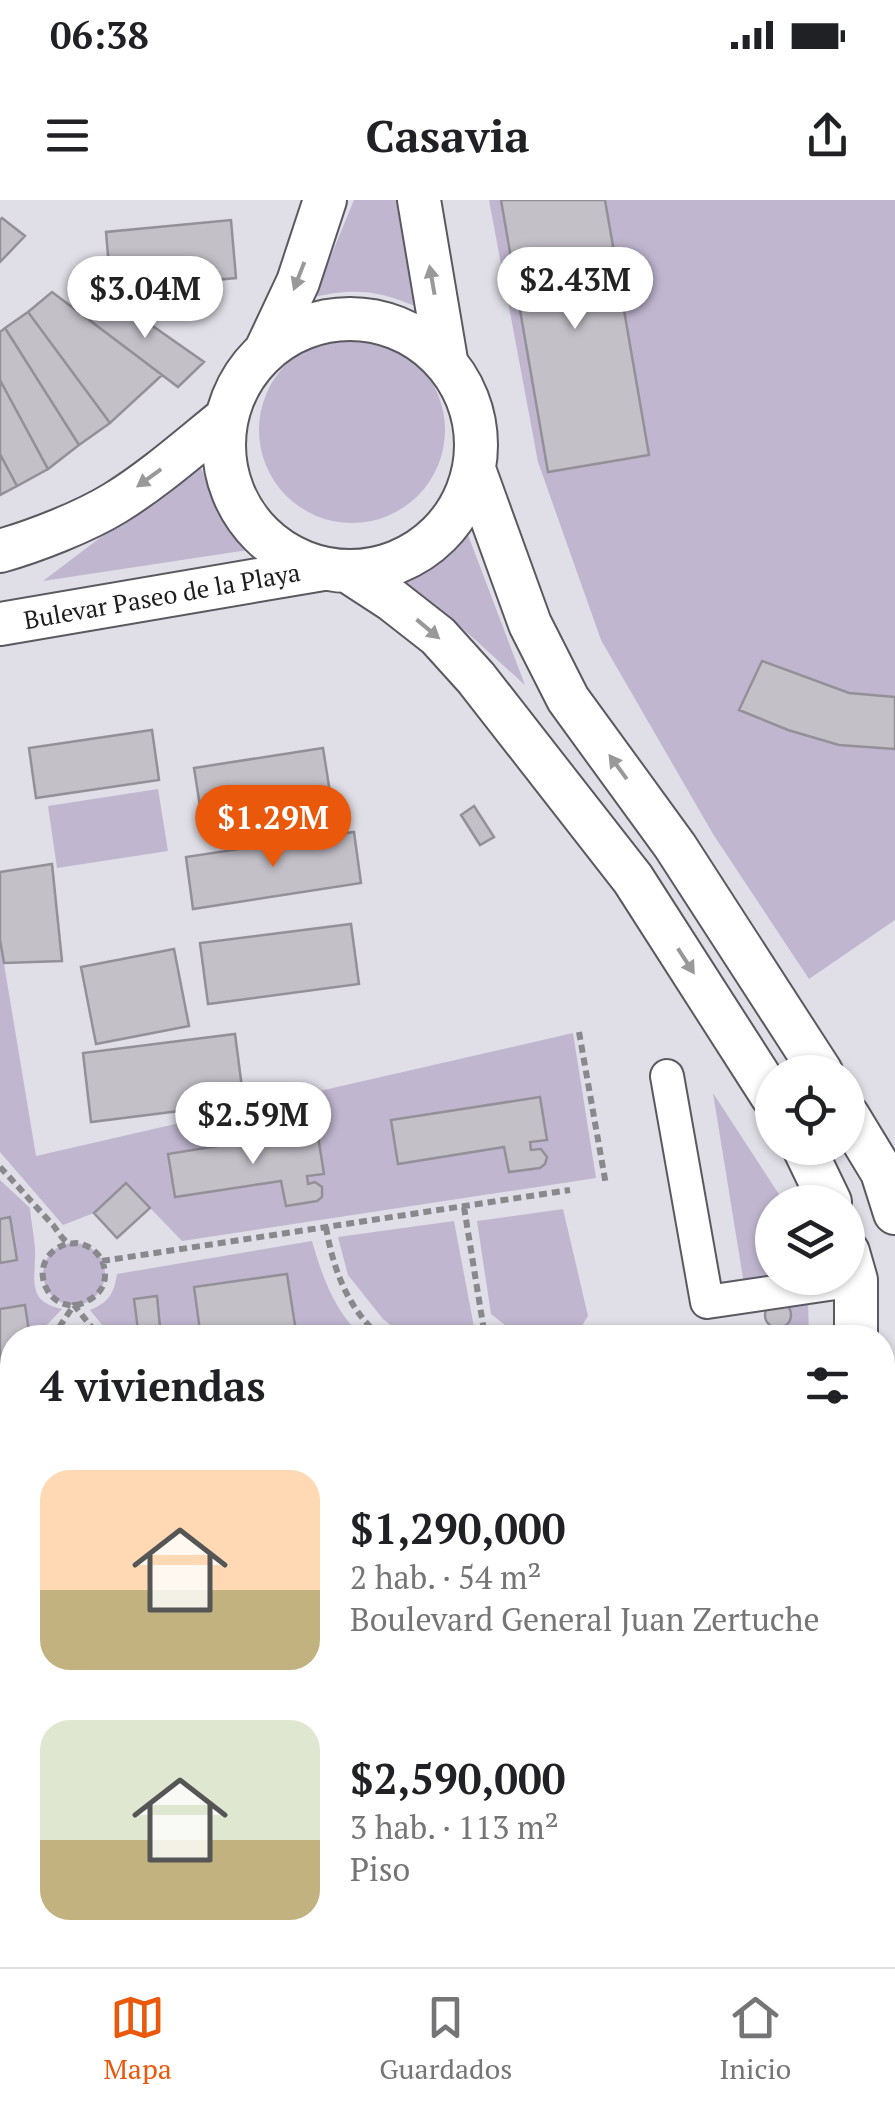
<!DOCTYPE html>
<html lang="es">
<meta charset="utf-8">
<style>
body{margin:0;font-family:"PT Serif",serif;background:#f2f2f2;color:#202124;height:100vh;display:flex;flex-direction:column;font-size:38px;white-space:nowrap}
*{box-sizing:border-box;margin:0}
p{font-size:32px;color:#757577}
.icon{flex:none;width:55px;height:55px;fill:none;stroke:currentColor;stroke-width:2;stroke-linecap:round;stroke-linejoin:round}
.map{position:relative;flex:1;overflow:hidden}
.details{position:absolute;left:0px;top:1125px;width:895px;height:642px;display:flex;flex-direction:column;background:#fff;border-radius:40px 40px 0 0;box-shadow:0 2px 8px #0004}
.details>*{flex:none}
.tools{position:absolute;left:755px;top:855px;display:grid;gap:20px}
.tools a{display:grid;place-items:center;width:110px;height:110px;border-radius:50%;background:#fff;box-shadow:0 2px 8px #0004;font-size:50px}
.price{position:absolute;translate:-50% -85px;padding:0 22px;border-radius:35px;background:#fff;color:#222;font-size:32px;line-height:65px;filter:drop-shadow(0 2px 5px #0008)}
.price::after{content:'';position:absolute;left:50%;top:60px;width:30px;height:22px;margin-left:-15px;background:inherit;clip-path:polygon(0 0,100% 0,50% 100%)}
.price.active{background:#ea580c;color:#fff}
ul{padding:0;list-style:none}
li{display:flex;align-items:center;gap:30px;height:250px;padding:0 40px}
li span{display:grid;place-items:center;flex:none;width:280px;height:200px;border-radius:30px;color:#555}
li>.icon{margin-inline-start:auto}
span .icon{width:120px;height:120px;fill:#fffc;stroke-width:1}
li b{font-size:42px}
h2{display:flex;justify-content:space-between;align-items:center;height:120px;padding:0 40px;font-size:42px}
.status{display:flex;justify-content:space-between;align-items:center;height:70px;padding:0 50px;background:#fff;direction:ltr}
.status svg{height:28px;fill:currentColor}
header{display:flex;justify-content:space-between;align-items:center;height:130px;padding:0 40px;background:#fff;font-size:45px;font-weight:700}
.tab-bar{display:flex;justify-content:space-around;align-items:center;height:140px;border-top:2px solid #e0e0e0;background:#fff;font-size:28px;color:#757577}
.tab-bar a{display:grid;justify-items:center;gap:5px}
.tab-bar .active{color:#ea580c}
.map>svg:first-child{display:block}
</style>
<div class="status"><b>06:38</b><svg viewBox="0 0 49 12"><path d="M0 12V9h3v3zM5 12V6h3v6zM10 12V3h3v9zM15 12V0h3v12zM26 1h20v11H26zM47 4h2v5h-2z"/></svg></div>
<header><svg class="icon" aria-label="menu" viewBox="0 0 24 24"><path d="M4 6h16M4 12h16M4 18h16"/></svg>Casavia<svg class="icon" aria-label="share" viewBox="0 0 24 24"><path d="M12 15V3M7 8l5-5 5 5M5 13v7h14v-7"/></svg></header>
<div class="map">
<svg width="895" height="1767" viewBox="0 0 895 1767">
<rect width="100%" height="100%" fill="#e0dee6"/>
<path fill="#c0b6d0" d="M354,0H396L415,106C377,90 354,88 314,97Z
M489,0H895V720L809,779L713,634L601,440L538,262Z
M259 230a93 93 0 1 1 186 0a93 93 0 1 1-186 0Z
M199,263L217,307L248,350L43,381Z
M465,327L525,485L460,426L390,377C429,366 440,359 465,327Z
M158,589L168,651L57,668L48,606Z
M0,740L36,956L573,833L596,978L182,1041L126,983L94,1013L63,1025L0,952Z
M713,893L784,1002H772V1078L744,1084Z
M0,980L30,1008C31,1024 36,1042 35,1058C34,1085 30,1102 62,1109L43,1129L30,1135L25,1105L0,1109Z
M563,1009L588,1116L575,1137H520L491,1114L477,1021Z
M454,1021L474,1127L455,1137H405L383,1119L348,1075L338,1037Z
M312,1041C322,1076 335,1113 363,1137H112L90,1110C109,1102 114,1094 117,1074Z
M43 1074a31 31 0 1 1 62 0a31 31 0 1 1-62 0Z
M808,1101L809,1137H780L778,1127L787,1124L791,1116L787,1104Z
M12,1313V1464L0,1466V1315Z
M12,1560V1666L0,1668V1562Z"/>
<path fill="#c3c0c8" stroke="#939098" stroke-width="2.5" d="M501,0H605L649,255L548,272Z
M2,18L25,36L0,62V20Z
M231,20L236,78L111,90L106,32Z
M52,92L162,175L110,223L28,112Z
M107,94L204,162L178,187L88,119Z
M28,112L110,223L79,245L5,128Z
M5,128L79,245L48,269L0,180V132Z
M0,180L48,269L17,286L0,254Z
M0,254L17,286L0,295Z
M762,461L849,493L895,497V549L839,545L788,530L739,510Z
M152,530L159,580L36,598L29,548Z
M323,548L331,599L202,619L194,568Z
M474,606L494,637L480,645L461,615Z
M354,632L361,683L193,709L186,657Z
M52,664L62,761L4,763L0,740V672Z
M351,724L359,784L208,804L200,743Z
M174,749L189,826L96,844L81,767Z
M235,834L244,903L91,922L83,853Z
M540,897L547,940L530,942L531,950L541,949L547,957L545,964L540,968L509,972L504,947L398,964L391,920Z
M317,930L324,974L307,976L308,984L315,982L322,987V997L317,1001L286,1006L281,981L175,997L168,954Z
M126,983L150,1008L117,1038L94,1013Z
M10,1017L17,1060L0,1063V1019Z
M287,1074L297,1138H201L194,1087Z
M157,1096L160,1127L138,1130L134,1099Z
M765 1115a13 13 0 1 1 26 0a13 13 0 1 1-26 0Z
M25,1105L30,1138H12V1178L0,1181V1109Z
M12,1268V1313L0,1315V1270Z
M12,1419V1464L0,1466V1421Z
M12,1586V1631L0,1633V1588Z
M12,1653V1755H86L18,1767H4L0,1743V1655Z"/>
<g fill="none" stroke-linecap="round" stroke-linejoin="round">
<g stroke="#5b5960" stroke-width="36">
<path id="minor" d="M667,876L707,1102L856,1080"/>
</g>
<g stroke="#5b5960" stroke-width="46">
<path id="major" d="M419,0L446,160
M224 245a126 126 0 1 1 252 0a126 126 0 1 1-252 0Z
M266,150L298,82L325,0
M475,272L530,424L568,499L675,646L821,872
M0,351C35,341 84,322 115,303C154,279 190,247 226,218
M349,372L392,400L438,436L476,478L633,679L772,896
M0,424L323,369
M848,916L882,972L895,1013
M804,948L830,1002
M848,1052L856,1080V1138
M882,1262L895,1212
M696,1767L699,1755
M757,1767L760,1755"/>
</g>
<path stroke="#89888d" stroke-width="6" stroke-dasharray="8 5" stroke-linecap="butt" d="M579,832L606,985
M0,967C18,986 35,1006 53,1025C57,1030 63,1041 69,1043C71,1044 74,1043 76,1043C93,1045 105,1058 105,1075C105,1086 99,1095 89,1100C50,1124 18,1058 69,1043
M464,1007L485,1137
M326,1027C333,1069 348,1110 382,1138
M102,1061L570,990
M52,1138L74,1105L100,1138
M663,1138L697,1132
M116,1755L118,1767"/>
<use href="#minor" stroke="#fff" stroke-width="32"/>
<use href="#major" stroke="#fff" stroke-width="42"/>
</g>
<defs><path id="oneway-solid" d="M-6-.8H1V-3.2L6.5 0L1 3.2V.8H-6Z" transform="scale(2.5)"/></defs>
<g fill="#99999a">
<use href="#oneway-solid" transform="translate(299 76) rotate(111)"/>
<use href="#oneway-solid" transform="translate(432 80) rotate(-100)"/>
<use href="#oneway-solid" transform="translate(149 278) rotate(144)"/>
<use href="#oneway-solid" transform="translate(428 429) rotate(40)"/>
<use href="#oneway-solid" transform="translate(618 567) rotate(-126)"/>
<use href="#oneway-solid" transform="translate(686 761) rotate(57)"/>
</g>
<g text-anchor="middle" stroke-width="8" stroke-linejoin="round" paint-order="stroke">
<g font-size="25" fill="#1d1c1f" stroke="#fff">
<text transform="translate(162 396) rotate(-10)" y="9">Bulevar Paseo de la Playa</text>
</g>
</g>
</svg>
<div class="tools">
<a><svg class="icon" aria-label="locate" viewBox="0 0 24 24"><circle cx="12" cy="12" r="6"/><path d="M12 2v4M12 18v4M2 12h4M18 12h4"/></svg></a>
<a><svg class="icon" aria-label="layers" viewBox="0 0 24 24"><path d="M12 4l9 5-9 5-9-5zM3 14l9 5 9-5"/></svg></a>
</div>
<b class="price" style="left:575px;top:132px">$2.43M</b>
<b class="price" style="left:145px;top:141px">$3.04M</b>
<b class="price active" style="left:273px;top:670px">$1.29M</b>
<b class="price" style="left:253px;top:967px">$2.59M</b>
<section class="details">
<h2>4 viviendas<svg class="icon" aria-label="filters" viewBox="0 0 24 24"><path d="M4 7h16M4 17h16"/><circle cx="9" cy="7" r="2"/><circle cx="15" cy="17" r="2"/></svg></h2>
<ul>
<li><span style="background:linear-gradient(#ffd9b3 60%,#c2b280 0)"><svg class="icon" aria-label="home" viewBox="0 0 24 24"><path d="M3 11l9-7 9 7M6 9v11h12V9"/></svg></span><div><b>$1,290,000</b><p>2 hab. · 54 m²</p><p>Boulevard General Juan Zertuche</p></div></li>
<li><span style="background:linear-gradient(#dfe7d0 60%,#c2b280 0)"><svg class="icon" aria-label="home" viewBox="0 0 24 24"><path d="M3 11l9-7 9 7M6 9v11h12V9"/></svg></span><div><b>$2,590,000</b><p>3 hab. · 113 m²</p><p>Piso</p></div></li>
</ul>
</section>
</div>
<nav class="tab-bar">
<a class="active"><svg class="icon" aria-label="map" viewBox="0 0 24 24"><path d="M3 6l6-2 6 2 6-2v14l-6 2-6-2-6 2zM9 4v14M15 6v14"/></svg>Mapa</a>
<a><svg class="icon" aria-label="saved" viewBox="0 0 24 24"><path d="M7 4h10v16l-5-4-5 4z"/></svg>Guardados</a>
<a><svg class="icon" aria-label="home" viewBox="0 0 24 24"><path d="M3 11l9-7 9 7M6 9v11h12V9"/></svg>Inicio</a>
</nav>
